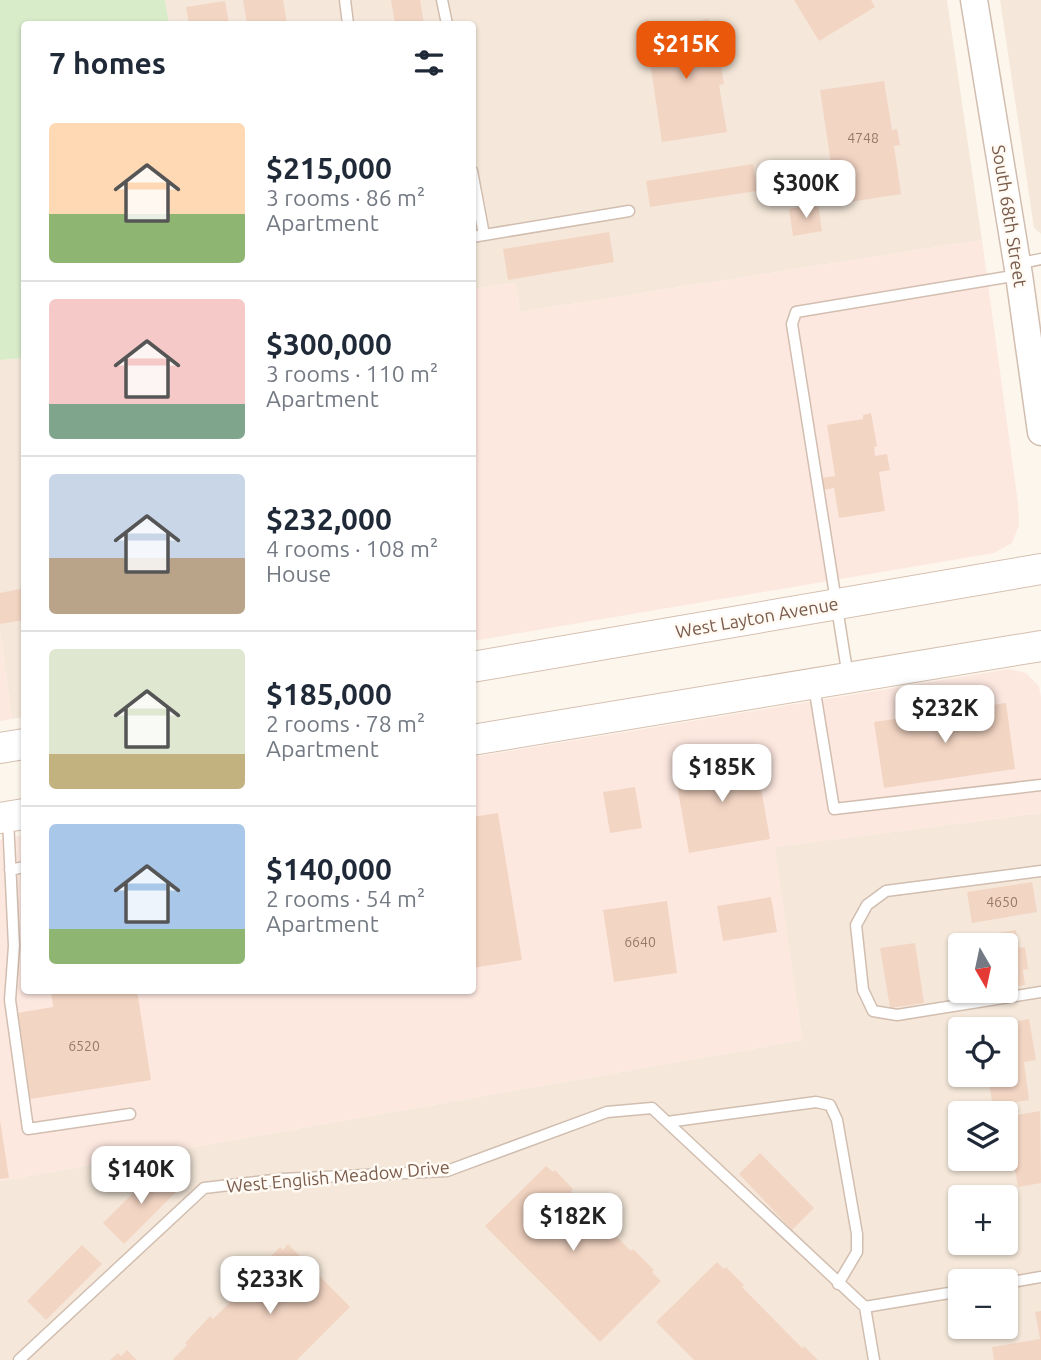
<!DOCTYPE html>
<meta charset="utf-8">
<style>
body{margin:0;font-family:Ubuntu,sans-serif;background:#f6f6f7;color:#1f2937;height:100vh;display:flex;flex-direction:column;font-size:26px;white-space:nowrap}
*{box-sizing:border-box;margin:0}
p{font-size:23px;color:#747a83}
.icon{flex:none;width:38px;height:38px;fill:none;stroke:currentColor;stroke-width:2;stroke-linecap:round;stroke-linejoin:round}
.map{position:relative;flex:1;overflow:hidden}
.sheet{position:absolute;left:21px;top:21px;width:455px;height:973px;display:flex;flex-direction:column;background:#fff;border-radius:7px;box-shadow:0 2px 5px #0004}
.sheet>*{flex:none}
.needle{width:46px;rotate:171deg}
.controls{position:absolute;left:948px;top:933px;display:grid;gap:14px}
.controls a{display:grid;place-items:center;width:70px;height:70px;border-radius:7px;background:#fff;box-shadow:0 2px 5px #0004;font-size:35px}
.price{position:absolute;translate:-50% -60px;padding:0 16px;border-radius:14px;background:#fff;color:#222;font-size:23px;line-height:46px;filter:drop-shadow(0 2px 4px #0008)}
.price::after{content:'';position:absolute;left:50%;top:42px;width:21px;height:16px;margin-left:-10px;background:inherit;clip-path:polygon(0 0,100% 0,50% 100%)}
.price.current{background:#ea580c;color:#fff}
ul{padding:0;list-style:none}
li{display:flex;align-items:center;gap:21px;height:175px;padding:0 28px}
li+li{border-top:2px solid #e0e1e3}
li span{display:grid;place-items:center;flex:none;width:196px;height:140px;border-radius:7px;color:#555}
li>.icon{margin-inline-start:auto}
span .icon{width:84px;height:84px;fill:#fffc;stroke-width:1}
li b{font-size:30px}
h2{display:flex;justify-content:space-between;align-items:center;height:84px;padding:0 28px;font-size:30px}
.map>svg:first-child{display:block}
</style>
<div class="map">
<svg width="1041" height="1360" viewBox="0 0 1041 1360">
<rect width="100%" height="100%" fill="#fdf6ec"/>
<path fill="#f5e8da" fill-rule="evenodd" d="M165,0H947L982,240L520,312L515,283L473,289L472,24H169Z
M1000,0H1041V234L1034,228Z
M24,358V717L12,719L0,633V360Z
M1041,813V1360H0V1181L802,1040L774,847ZM961,945H1006V990H961ZM961,1029H1006V1074H961ZM961,1113H1006V1158H961ZM961,1197H1006V1242H961ZM961,1281H1006V1326H961Z"/>
<path fill="#fde8e0" d="M982,240L1018,503L1019,525L1012,543L994,553L473,641L472,289L515,283L520,312Z
M0,633L12,719L0,721Z
M1009,669L1026,673L1039,686L1041,697V813L775,847L802,1040L0,1181V840L24,835V990H472L473,757Z"/>
<path fill="#d8ecc9" d="M0,0H165L169,24H24V358L0,360Z"/>
<path fill="#f3d5c3" d="M243,0H283L287,24H247Z
M391,0H420L424,24H395Z
M794,0H871L875,7L819,41Z
M225,1L229,24H189L186,7Z
M709,19L716,67L721,66L724,84L719,85L727,132L662,142L645,30Z
M884,81L892,130L897,129L900,145L894,146L901,194L837,204L820,90Z
M753,164L757,191L650,207L646,181Z
M818,204L822,231L793,236L789,209Z
M609,232L614,262L508,280L503,249Z
M871,413L877,446L874,447L875,456L887,454L890,470L879,472L885,511L839,518L834,488L823,490L821,478L835,476L827,425L863,419V415Z
M24,588V620L0,624V593Z
M1006,703L1015,769L884,788L874,722Z
M755,754L770,839L689,853L674,768Z
M635,787L642,828L610,833L603,792Z
M498,813L522,960L472,968V817Z
M1032,882L1037,912L972,923L967,892Z
M771,897L777,932L723,941L717,906Z
M667,901L677,973L614,982L603,910Z
M1016,930L1019,948L1025,947L1028,969L1023,970L1025,985L1006,988V945H961V990L979,992L960,995L951,941Z
M915,943L924,1003L890,1008L880,948Z
M51,990H137L151,1080L30,1099L17,1013L53,1007Z
M1029,1019L1036,1060L1024,1062L1029,1100L993,1106L987,1074H1006V1029L977,1028Z
M1040,1111L1041,1183L1018,1187L1006,1117Z
M0,1120L9,1178L0,1179Z
M760,1153L814,1208L792,1230L739,1174Z
M546,1166L553,1172L555,1170L573,1189L571,1191L631,1251L633,1249L654,1270L652,1272L661,1281L600,1342L485,1226Z
M158,1168L179,1189L124,1244L103,1223Z
M961,1209V1228L955,1229L952,1210Z
M288,1244L350,1307L297,1360H174L173,1359L187,1345L185,1343L210,1316L213,1319L264,1269L261,1266L280,1247L283,1250Z
M82,1245L102,1264L46,1320L27,1301Z
M717,1262L724,1269L726,1267L744,1285L742,1287L802,1348L804,1346L818,1360H694L656,1322Z
M1041,1311V1360H994L992,1347L1040,1339L1035,1312Z
M127,1350L137,1360H110L118,1353L121,1356Z"/>
<g fill="none" stroke-linecap="round" stroke-linejoin="round">
<g stroke="#d1beb0" stroke-width="13">
<path id="service" d="M345,0L348,24
M442,0L447,24
M472,171L484,235
M472,237L629,211
M1017,264L1041,259
M848,677L792,324L796,312L1019,275
M814,686L834,809L1041,785
M8,819L14,946L10,1000L28,1129L130,1114
M10,870L24,867
M1041,871L886,891L867,905L856,925L863,990L873,1011L897,1015L1041,992
M667,1122L816,1102L830,1105L837,1120L857,1234V1252L838,1284
M1006,1283L1041,1277
M865,1307L961,1291
M19,1360L204,1188L282,1179L447,1171L607,1112L652,1108L865,1307L874,1360"/>
</g>
<g stroke="#d1beb0" stroke-width="29">
<path id="tertiary" d="M974,0L1019,275L1041,432"/>
</g>
<g stroke="#d6c0b0" stroke-width="32">
<path id="secondary" d="M472,667L1041,569
M472,740L1041,646
M0,748L24,744
M0,818L24,814"/>
</g>
<use href="#service" stroke="#fff" stroke-width="10"/>
<use href="#tertiary" stroke="#fff" stroke-width="26"/>
<use href="#secondary" stroke="#fff" stroke-width="30"/>
</g>
<g text-anchor="middle" stroke-width="5" stroke-linejoin="round" paint-order="stroke">
<g font-size="14" fill="#987a6a">
<text x="863" y="143">4748</text>
<text x="1002" y="907">4650</text>
<text x="640" y="947">6640</text>
<text x="84" y="1051">6520</text>
</g>
<g font-size="18" fill="#7a5c4d" stroke="#fffaf3">
<text transform="translate(1009 216) rotate(81)" y="6">South 68th Street</text>
<text transform="translate(757 618) rotate(-10)" y="6">West Layton Avenue</text>
<text transform="translate(338 1177) rotate(-5)" y="6">West English Meadow Drive</text>
</g>
</g>
</svg>
<div class="controls">
<a><svg class="needle" viewBox="-14 -14 28 28"><path d="M0-13l5 13h-10z" fill="#e53935"/><path d="M0 13l5-13h-10z" fill="#747a83"/></svg></a>
<a><svg class="icon" aria-label="locate" viewBox="0 0 24 24"><circle cx="12" cy="12" r="6"/><path d="M12 2v4M12 18v4M2 12h4M18 12h4"/></svg></a>
<a><svg class="icon" aria-label="layers" viewBox="0 0 24 24"><path d="M12 4l9 5-9 5-9-5zM3 14l9 5 9-5"/></svg></a>
<a>+</a>
<a>−</a>
</div>
<b class="price current" style="left:686px;top:81px">$215K</b>
<b class="price" style="left:806px;top:220px">$300K</b>
<b class="price" style="left:945px;top:745px">$232K</b>
<b class="price" style="left:722px;top:804px">$185K</b>
<b class="price" style="left:141px;top:1206px">$140K</b>
<b class="price" style="left:573px;top:1253px">$182K</b>
<b class="price" style="left:270px;top:1316px">$233K</b>
<section class="sheet">
<h2>7 homes<svg class="icon" aria-label="filters" viewBox="0 0 24 24"><path d="M4 7h16M4 17h16"/><circle cx="9" cy="7" r="2"/><circle cx="15" cy="17" r="2"/></svg></h2>
<ul>
<li><span style="background:linear-gradient(#ffd9b3 65%,#8fb573 0)"><svg class="icon" aria-label="home" viewBox="0 0 24 24"><path d="M3 11l9-7 9 7M6 9v11h12V9"/></svg></span><div><b>$215,000</b><p>3 rooms · 86 m²</p><p>Apartment</p></div></li>
<li><span style="background:linear-gradient(#f6c9c9 75%,#7fa58c 0)"><svg class="icon" aria-label="home" viewBox="0 0 24 24"><path d="M3 11l9-7 9 7M6 9v11h12V9"/></svg></span><div><b>$300,000</b><p>3 rooms · 110 m²</p><p>Apartment</p></div></li>
<li><span style="background:linear-gradient(#c9d6e8 60%,#b9a48a 0)"><svg class="icon" aria-label="home" viewBox="0 0 24 24"><path d="M3 11l9-7 9 7M6 9v11h12V9"/></svg></span><div><b>$232,000</b><p>4 rooms · 108 m²</p><p>House</p></div></li>
<li><span style="background:linear-gradient(#dfe7d0 75%,#c2b280 0)"><svg class="icon" aria-label="home" viewBox="0 0 24 24"><path d="M3 11l9-7 9 7M6 9v11h12V9"/></svg></span><div><b>$185,000</b><p>2 rooms · 78 m²</p><p>Apartment</p></div></li>
<li><span style="background:linear-gradient(#a9c7e8 75%,#8fb573 0)"><svg class="icon" aria-label="home" viewBox="0 0 24 24"><path d="M3 11l9-7 9 7M6 9v11h12V9"/></svg></span><div><b>$140,000</b><p>2 rooms · 54 m²</p><p>Apartment</p></div></li>
</ul>
</section>
</div>
